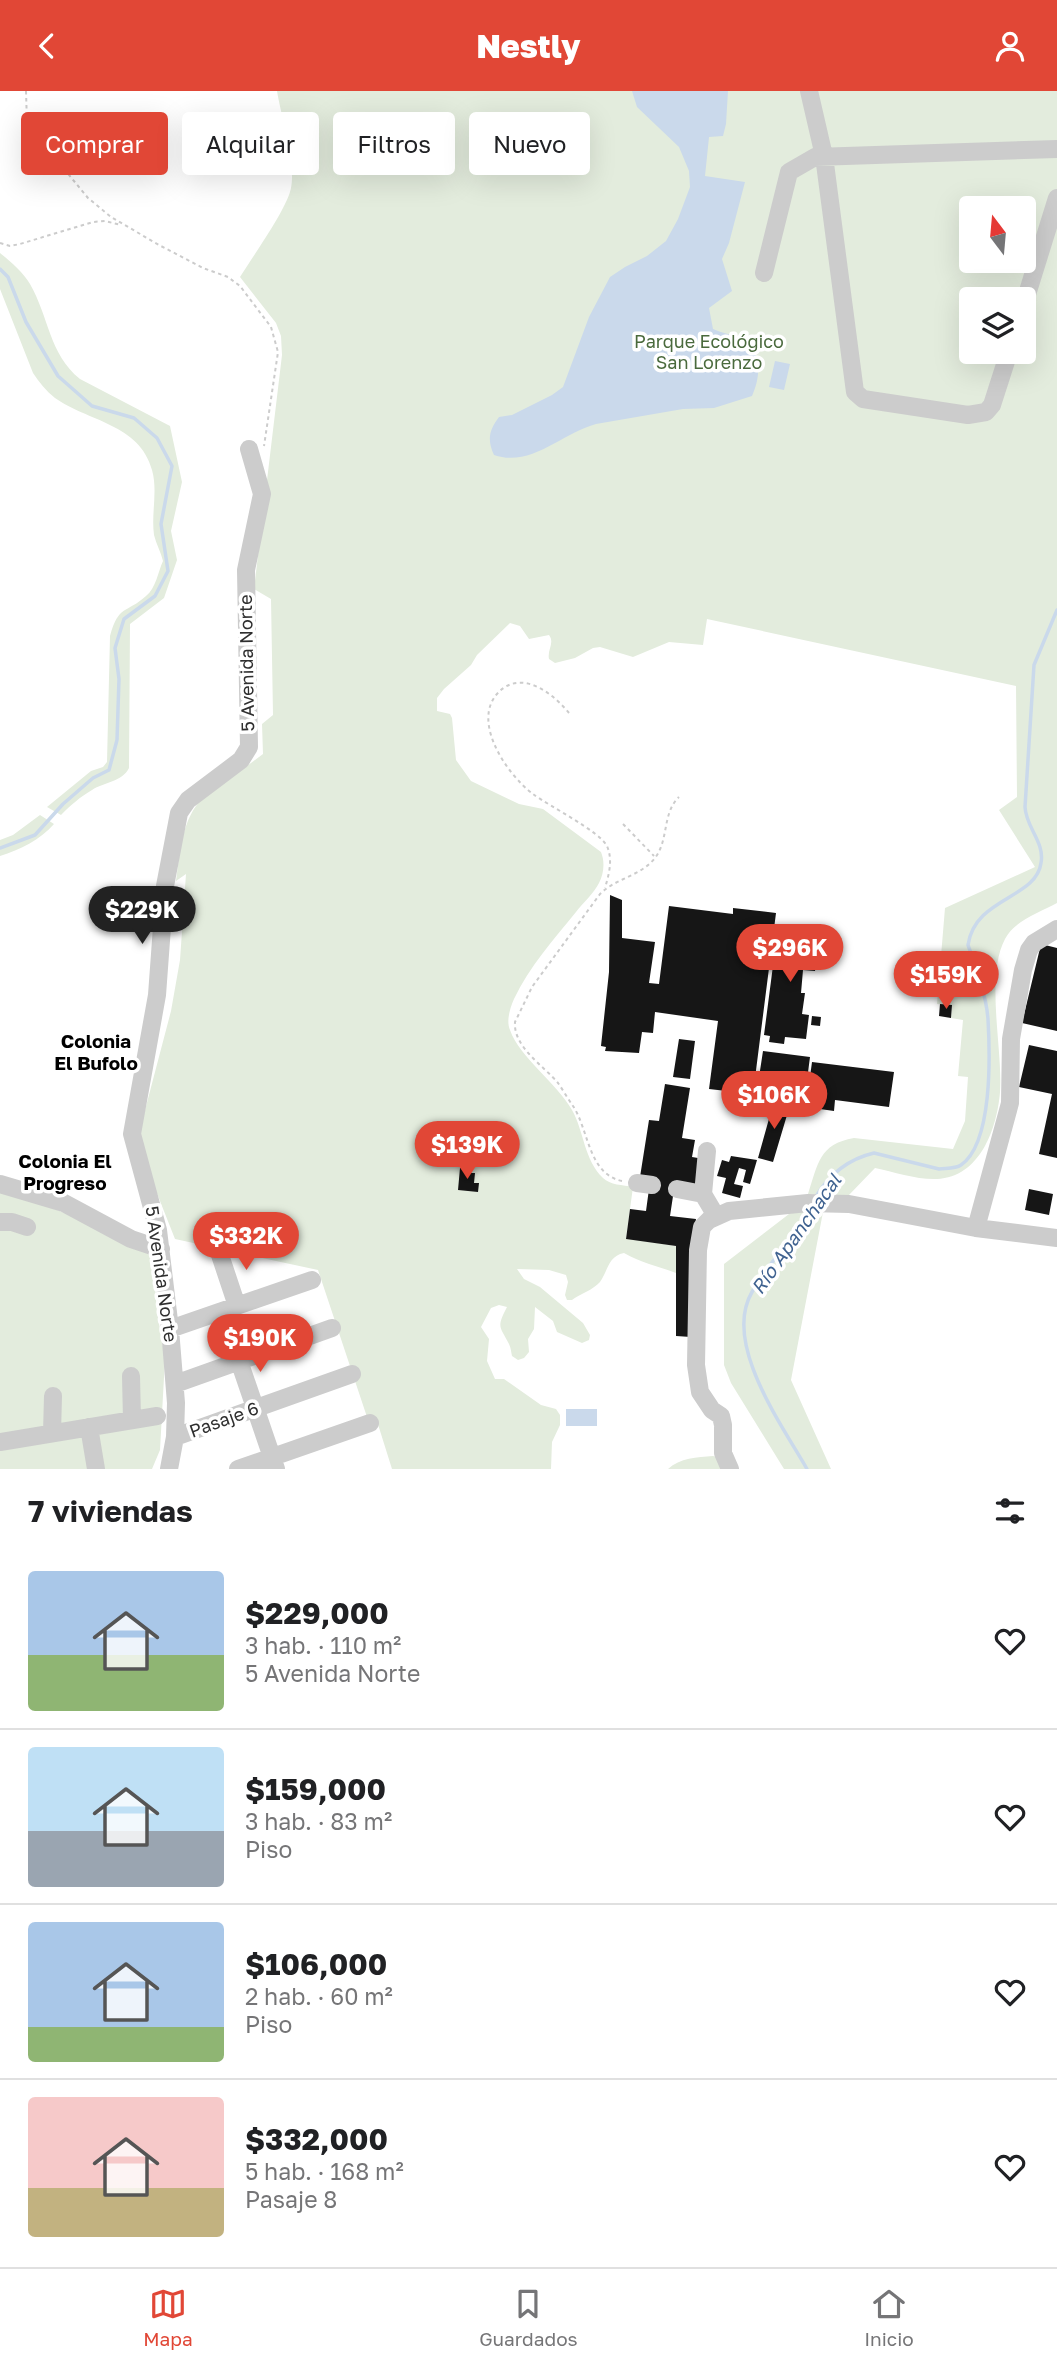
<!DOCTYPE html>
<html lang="es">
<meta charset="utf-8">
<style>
body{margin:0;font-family:"Golos Text",sans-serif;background:#f2f2f2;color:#202124;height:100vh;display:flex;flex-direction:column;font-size:26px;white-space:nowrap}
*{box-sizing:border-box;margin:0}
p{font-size:23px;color:#757577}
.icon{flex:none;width:38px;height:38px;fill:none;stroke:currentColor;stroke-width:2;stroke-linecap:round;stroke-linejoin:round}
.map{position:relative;height:1378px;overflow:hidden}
.sheet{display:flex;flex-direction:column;background:#fff;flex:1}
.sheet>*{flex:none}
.hud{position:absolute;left:21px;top:21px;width:700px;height:63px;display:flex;gap:14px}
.needle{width:46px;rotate:344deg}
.tools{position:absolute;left:959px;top:105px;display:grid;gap:14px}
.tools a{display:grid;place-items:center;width:77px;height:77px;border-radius:7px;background:#fff;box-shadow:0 7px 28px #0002;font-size:35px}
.price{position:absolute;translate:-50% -60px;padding:0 16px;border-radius:24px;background:#e14736;color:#fff;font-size:23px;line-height:46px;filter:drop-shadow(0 2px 4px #0008)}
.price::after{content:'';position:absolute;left:50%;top:42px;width:21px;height:16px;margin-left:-10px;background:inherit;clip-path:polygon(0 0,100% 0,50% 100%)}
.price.selected{background:#222;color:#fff}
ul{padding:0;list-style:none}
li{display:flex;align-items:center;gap:21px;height:175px;padding:0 28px}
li+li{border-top:2px solid #e0e0e0}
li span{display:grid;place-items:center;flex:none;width:196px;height:140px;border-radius:7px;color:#555}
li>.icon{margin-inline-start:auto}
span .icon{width:84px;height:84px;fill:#fffc;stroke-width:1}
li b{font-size:30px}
h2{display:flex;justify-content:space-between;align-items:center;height:84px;padding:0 28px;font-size:30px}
.chip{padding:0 24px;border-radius:7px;background:#fff;box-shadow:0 7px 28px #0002;font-size:24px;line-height:63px}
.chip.selected{background:#e14736;color:#fff}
header{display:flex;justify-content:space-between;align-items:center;height:91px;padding:0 28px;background:#e14736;color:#fff;font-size:32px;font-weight:800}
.tabs{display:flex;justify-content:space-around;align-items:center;height:98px;border-top:2px solid #e0e0e0;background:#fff;font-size:19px;color:#757577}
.tabs a{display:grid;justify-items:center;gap:4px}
.tabs .selected{color:#e14736}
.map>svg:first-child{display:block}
</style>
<header><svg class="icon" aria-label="back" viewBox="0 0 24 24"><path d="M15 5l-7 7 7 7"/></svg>Nestly<svg class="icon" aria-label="person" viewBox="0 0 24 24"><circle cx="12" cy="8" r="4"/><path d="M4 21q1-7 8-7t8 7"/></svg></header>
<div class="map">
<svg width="1057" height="1378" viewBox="0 0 1057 1378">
<rect width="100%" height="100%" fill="#fff"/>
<path fill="#e3ecdd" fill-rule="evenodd" d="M277,0H1057V812C1040,821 1014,830 1005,848C985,886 1003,958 1000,1001C997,1038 980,1086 937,1088C918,1089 894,1081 875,1077L848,1105L808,1103C818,1073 819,1053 854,1047L953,1058L965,1030L968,986L958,985L963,929L951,927L952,914L937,913L945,817L1035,776L999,719L1017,706L1016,595L707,528L703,554L669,551L633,566L600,556L593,557L575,567L555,572L549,568C547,559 555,552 549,544L529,548L520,535L510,532L477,564L471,574L444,598L437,607V620L450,623L452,627L456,669L471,690L519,713L543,718L601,761C605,771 604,782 599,792C594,802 583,812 576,821C554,848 529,876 514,908C510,917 506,930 510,939C519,966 557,992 572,1019C584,1040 584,1069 603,1087C610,1094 623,1094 633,1096L626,1147L676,1155V1182C658,1175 641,1172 624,1162C608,1165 608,1180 600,1191C593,1199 580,1203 572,1209H567L565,1204L568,1191L566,1184L549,1179L517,1178L524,1188L540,1196L583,1232L590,1244L589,1249L582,1252L557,1241L553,1230L535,1216L534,1238L528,1248L529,1261L524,1267L518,1269L512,1265C511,1261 511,1257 509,1253C500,1235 496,1237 507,1216L499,1214L491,1217L481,1236L489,1248L487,1270L495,1288H504L541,1314L556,1318L560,1324V1334L552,1351L551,1378H392L376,1327L368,1329L318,1179L175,1148L143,1067L139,1042L171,920L180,869L186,783L176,790C180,763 181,733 199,711L263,663L262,633L273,624L271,508L254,498L282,264L281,245L276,232L240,186C253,165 287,118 291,97C296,73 281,25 277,0ZM971,117H1024V170H971ZM971,208H1024V261H971Z
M0,162C11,171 23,181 30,193C49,226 49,263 80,288L170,335L182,391L171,440L177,469L164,507L130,533L129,677C122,691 104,691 92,699C80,706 71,714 61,724L47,716L91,680L103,676L107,671L110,545C119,513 126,523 146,505C156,497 158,481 163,470C161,461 156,453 154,444C151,422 158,400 152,379C140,333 87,330 55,307C46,300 39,291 33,282L0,198Z
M40,724L54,733C41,748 20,759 0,765V749L13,744Z
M0,1100C52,1114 102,1137 150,1162L153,1167L157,1221L165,1268L160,1359L152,1378H0Z
M805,1118L823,1121L791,1289L831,1378H784L731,1292L724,1274V1173L789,1123Z
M713,1365L717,1366L725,1378H668C680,1367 697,1366 713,1365Z"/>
<path fill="#cad9eb" d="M632,0H728L726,33L723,45L709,46L705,85L745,91L729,152L722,168L732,200L709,217L713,238C721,242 731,243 739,247C763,259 761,285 752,305L714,317L683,318L596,333C562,342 531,377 494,364C487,349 489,339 499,326L512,324L552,304L563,296L589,226L610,186L625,176L647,165L666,150L678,128L690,96L689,80L679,56L637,16Z
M775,270L790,273L784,299L769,296Z
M566,1318H597V1335H566Z"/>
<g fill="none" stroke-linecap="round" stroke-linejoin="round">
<path stroke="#cad9eb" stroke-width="3.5" d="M0,178L8,186L26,231L58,285L92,315L134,327L157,347L172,375L161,433L168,480L155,505L124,528L115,557L119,588L117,649L109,679L93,687L63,713L35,744L0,757
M815,1107C828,1085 848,1068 874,1062L939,1078C946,1077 955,1078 961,1074C993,1052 990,963 988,928C986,903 976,876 968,854C975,806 1036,808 1041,772C1045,751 1026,737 1025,716L1034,574L1057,519
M807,1378C782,1334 722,1252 752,1201C769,1172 793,1147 810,1117"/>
</g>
<path fill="#161616" d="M610,804L622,809V847L655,851L649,892L659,893L669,815L733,823V817L776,822L753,1003L709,998L718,930L655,921L653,942L642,941L639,962L605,960L606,956L601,955L609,881Z
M778,836L820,841L815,880L803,879L801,902H805L802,923L809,924L806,948L785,946L784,953L769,951L770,945L764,944Z
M1041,853L1057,857V940L1022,932Z
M940,913L952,914L951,927L939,925Z
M812,925L821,926L820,935L811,934Z
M679,948L695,950L690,988L673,986Z
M1029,954L1057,960V1067L1039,1063L1052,1003L1019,996Z
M763,960L810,966L804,1012L756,1006Z
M812,971L894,981L889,1016L835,1009L834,1020L806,1016Z
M665,993L690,997L682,1047L695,1049L692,1066L704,1068L700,1095L675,1092L670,1125L696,1128L692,1157L691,1246L676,1245V1155L626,1148L630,1118L646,1120L649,1098L640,1086L649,1029L659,1030Z
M774,1010L790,1014L773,1071L758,1067Z
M731,1065L757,1069L750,1093L743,1091L746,1079L739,1077L734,1093L743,1095L740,1107L722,1102L726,1087L717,1085L722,1069L729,1071Z
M460,1077H471V1082H475L474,1092H479L478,1101L458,1099Z
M1029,1098L1053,1103L1049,1124L1025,1119Z"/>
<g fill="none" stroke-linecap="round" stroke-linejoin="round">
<path stroke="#ccc" stroke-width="2" stroke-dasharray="3.5 3.5" stroke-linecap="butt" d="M26,0L27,33L88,107L111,126L159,154L203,177L228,186L240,195L271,236L278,261L264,355
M0,152L10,155L20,153L93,131L105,130L121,134
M569,622C555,605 528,582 505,596C465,623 506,683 533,703C549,715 599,740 607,755C613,769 609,783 605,797
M623,733L654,765
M622,1090C588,1083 589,1039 573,1015C568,1008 563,999 558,992C544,975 513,956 515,931L532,896L600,803C616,787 641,785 655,767C669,749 662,722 679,706"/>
<path stroke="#ccc" stroke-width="18" d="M809,0L824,65L855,301L863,308L968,324L986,321L992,314L1009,261
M764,182L789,81L815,66L1057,58
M1024,213L1057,107
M707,1060L703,1103L716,1125
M637,1092L652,1094
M0,1093L64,1112L131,1148L161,1158
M677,1098L703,1103
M0,1131H12L27,1136
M976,1137L1010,1012L1011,948L1023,879L1029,859L1034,852L1057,838
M219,1161L237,1215
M222,1220L276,1378
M170,1238L312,1189
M131,1285L132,1329
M175,1293L332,1237
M89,1336L96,1378
M52,1342L53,1305
M175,1346L352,1283
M0,1351L157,1325
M169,1378L175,1346L176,1312L170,1238L158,1139L132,1043L157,904L165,795L179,722L188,709L241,669L249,656L246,479L262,403L249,358
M238,1378L370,1332
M730,1378L723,1362V1334L721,1325L712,1319L700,1301L696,1274L698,1159L702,1136L709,1129L729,1120L808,1112L849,1113L976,1137L1057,1147"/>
</g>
<g text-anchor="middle" stroke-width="7" stroke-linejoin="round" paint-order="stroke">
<g font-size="18" fill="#4a6a3d" stroke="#fff">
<text x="709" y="257">Parque Ecológico<tspan x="709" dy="21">San Lorenzo</tspan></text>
</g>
<g font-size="18" fill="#2f2f2f" stroke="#fff">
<text transform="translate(247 572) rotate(-91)" y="6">5 Avenida Norte</text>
<text transform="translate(161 1183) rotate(82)" y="6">5 Avenida Norte</text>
<text transform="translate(224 1329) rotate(-20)" y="6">Pasaje 6</text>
</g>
<g font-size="19" font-weight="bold" fill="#000" stroke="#fff">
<text x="96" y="957">Colonia<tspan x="96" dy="22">El Bufolo</tspan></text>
<text x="65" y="1077">Colonia El<tspan x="65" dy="22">Progreso</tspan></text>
</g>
<g font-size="19" font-style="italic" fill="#3f6290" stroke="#fff">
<text transform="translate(796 1143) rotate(-55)" y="7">Río Apanchacal</text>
</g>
</g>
</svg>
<div class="tools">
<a><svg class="needle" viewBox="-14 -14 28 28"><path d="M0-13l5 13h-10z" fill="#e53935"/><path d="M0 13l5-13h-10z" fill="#757577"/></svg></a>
<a><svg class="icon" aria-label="layers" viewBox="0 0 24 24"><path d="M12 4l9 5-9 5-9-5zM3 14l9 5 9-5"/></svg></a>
</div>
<b class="price selected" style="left:142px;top:855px">$229K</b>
<b class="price" style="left:790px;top:893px">$296K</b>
<b class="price" style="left:946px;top:920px">$159K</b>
<b class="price" style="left:774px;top:1040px">$106K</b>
<b class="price" style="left:467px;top:1090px">$139K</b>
<b class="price" style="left:246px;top:1181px">$332K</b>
<b class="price" style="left:260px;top:1283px">$190K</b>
<div class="hud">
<a class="chip selected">Comprar</a>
<a class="chip">Alquilar</a>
<a class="chip">Filtros</a>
<a class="chip">Nuevo</a>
</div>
</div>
<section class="sheet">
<h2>7 viviendas<svg class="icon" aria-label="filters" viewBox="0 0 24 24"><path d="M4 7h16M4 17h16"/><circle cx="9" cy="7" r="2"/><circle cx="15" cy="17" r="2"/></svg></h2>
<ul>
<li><span style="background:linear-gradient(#a9c7e8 60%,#8fb573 0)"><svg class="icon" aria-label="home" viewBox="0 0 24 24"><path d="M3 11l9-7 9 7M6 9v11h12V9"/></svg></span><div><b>$229,000</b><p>3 hab. · 110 m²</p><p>5 Avenida Norte</p></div><svg class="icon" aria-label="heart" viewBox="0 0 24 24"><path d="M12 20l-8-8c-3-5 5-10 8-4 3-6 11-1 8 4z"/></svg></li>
<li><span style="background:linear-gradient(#bfe0f5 60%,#9aa5b1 0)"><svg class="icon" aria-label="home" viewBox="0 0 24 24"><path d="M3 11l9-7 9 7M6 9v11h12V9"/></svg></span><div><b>$159,000</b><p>3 hab. · 83 m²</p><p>Piso</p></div><svg class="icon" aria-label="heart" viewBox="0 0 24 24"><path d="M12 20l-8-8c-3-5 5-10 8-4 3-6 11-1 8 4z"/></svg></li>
<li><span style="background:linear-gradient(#a9c7e8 75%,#8fb573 0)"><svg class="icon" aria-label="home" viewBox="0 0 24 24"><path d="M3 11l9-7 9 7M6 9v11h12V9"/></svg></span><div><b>$106,000</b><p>2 hab. · 60 m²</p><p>Piso</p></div><svg class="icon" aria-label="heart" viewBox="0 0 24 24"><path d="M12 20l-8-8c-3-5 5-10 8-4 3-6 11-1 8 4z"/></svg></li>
<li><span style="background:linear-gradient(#f6c9c9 65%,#c2b280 0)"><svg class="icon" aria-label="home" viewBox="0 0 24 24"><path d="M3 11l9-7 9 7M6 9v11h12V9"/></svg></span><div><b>$332,000</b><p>5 hab. · 168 m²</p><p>Pasaje 8</p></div><svg class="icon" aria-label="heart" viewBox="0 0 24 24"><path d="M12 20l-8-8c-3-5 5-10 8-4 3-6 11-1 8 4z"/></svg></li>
</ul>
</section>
<nav class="tabs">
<a class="selected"><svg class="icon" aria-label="map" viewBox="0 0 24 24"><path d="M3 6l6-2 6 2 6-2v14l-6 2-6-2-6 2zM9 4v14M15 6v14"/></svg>Mapa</a>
<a><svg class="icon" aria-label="saved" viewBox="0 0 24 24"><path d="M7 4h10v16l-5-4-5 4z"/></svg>Guardados</a>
<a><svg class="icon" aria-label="home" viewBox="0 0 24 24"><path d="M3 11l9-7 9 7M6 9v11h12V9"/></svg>Inicio</a>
</nav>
